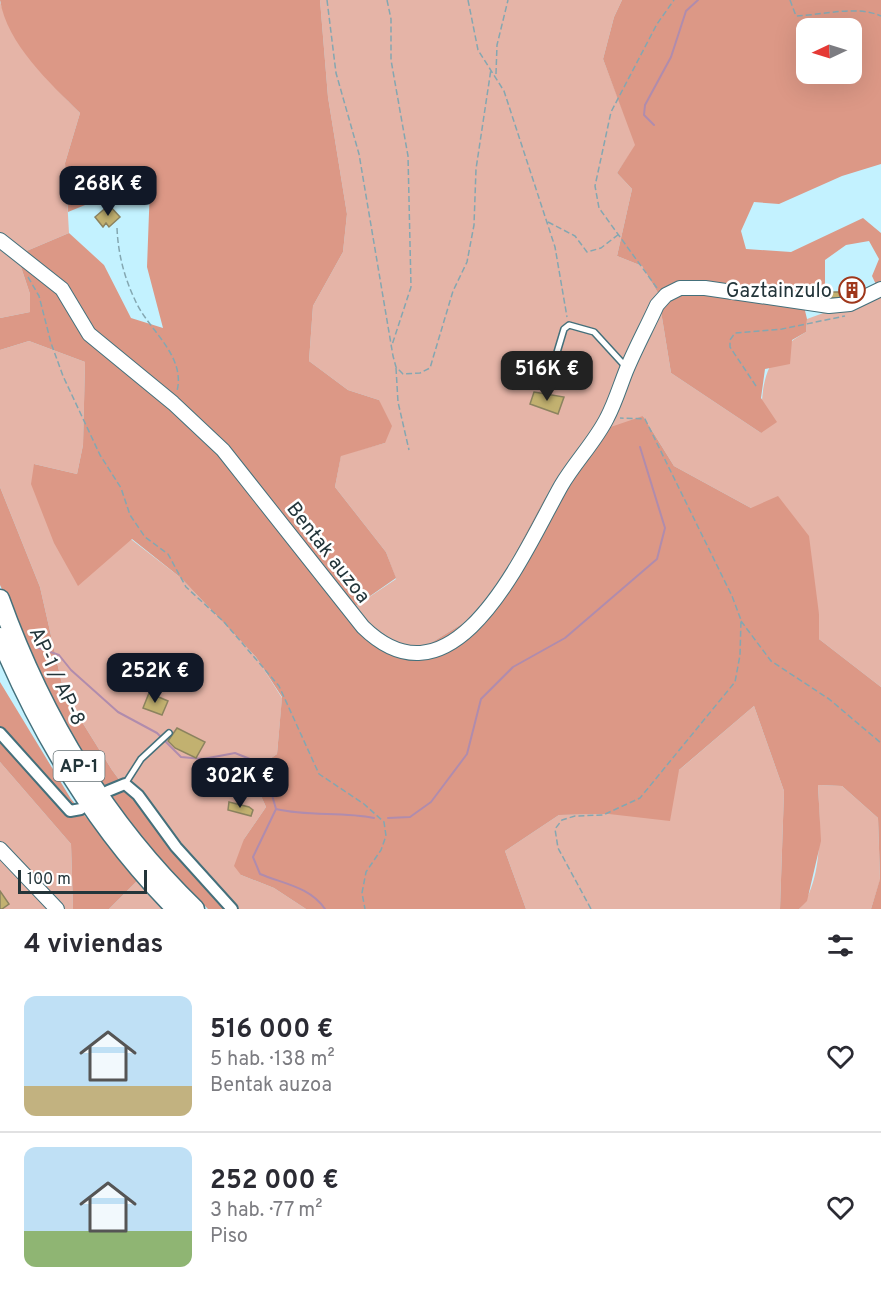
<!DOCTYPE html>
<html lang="es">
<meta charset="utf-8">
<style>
body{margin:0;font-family:Overpass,sans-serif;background:#f2f2f3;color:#2b2b33;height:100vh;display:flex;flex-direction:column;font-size:22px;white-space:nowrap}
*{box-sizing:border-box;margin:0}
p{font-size:20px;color:#7c7c81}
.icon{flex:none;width:33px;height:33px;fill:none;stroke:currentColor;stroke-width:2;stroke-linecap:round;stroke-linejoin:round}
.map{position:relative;height:909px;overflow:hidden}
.panel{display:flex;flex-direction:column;background:#fff;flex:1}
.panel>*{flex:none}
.needle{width:39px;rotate:266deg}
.buttons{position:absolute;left:796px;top:18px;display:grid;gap:12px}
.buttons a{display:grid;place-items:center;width:66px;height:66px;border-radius:12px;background:#fff;box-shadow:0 6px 24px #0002;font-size:30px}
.scale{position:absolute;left:18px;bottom:15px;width:129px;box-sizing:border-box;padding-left:6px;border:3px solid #23353a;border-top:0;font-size:16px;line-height:21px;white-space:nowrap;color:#23353a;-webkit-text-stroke:4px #fff;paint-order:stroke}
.price{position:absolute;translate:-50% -51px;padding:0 14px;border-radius:12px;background:#111827;color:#fff;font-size:20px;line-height:39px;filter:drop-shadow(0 2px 3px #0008)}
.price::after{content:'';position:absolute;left:50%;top:36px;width:18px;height:14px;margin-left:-9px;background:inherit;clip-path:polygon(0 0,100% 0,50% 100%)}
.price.selected{background:#222;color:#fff}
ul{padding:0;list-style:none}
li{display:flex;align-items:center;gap:18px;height:150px;padding:0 24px}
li+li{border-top:2px solid #e1e1e2}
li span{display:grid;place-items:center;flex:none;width:168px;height:120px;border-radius:12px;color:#555}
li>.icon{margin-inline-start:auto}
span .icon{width:72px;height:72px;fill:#fffc;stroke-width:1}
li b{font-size:26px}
h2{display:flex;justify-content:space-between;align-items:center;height:72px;padding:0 24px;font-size:26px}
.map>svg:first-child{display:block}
</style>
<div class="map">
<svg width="881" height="909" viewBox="0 0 881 909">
<rect width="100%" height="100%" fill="#c3f2ff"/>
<path fill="#e5b4a7" d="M320,0H622L614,17L603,59L636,145L617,173L632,189L617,256L642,266L658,293L671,373L761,433C762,386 760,358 806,332L807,319L878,293L881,295V687L819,639V614L751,508L674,466L643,416L543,501L496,589L465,622L413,654L350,610L396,579L386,552L335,487L341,455L385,443L379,400L348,390L309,361L313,306L343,252L347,214L328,97Z
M0,2C16,48 47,80 80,113L65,163L69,233L17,255L30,294V312L0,318Z
M29,341L85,362L83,445L77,474L34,464L181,578L256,657L282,698L277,754L264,763L253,778L266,807L244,839L241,875L274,888L306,909H228L209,892L148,819L112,770L64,693L40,587L0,487V350Z
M754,706L784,791L780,909H526L505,851L559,815L609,814L678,771Z
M0,762L71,844L73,909H0Z
M818,785L842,786L878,818L880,880L871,909H799C824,882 820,820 818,785Z
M138,880L171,909H109Z"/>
<path fill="#dc9886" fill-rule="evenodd" d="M0,0H320L328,97L347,214L343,252L313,306L309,361L348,390L379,400L392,426L385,443L341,456L335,487L386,552L396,578L350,610L413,654L465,622L496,589L543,501L596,432L643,416L674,466L751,508L778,496L809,536L819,614V639L881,687V909H871L880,879L878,818L842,786L818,785L821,841L807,901L799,909H780L784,791L754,706L679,770L670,821L609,814L559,815L505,851L526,909H306L274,888L241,875L234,866L244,839L266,807L253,778L264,763L277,754L282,697L256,657L181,578L132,539L78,586L54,543L31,484L34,464L77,474L83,445L85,362L29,341L0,350V318L30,312V294L17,255L69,233L104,265L131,318L163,328L147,267L150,186L107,196L68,212L65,163L80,113C50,83 7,44 0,0Z
M622,0H881V164L842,176L779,204L754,202L741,231L746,249L791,252L863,218L881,233V295L872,276L879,259L869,241L846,245L825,260V286L801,294L807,319L806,332L792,340L790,364L765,369L761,398L777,422L761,433L671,373L658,293L642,266L617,256L632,189L617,173L635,145L603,59L614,17ZM807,28H852V74H807Z
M0,487L40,587L64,693L112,770L148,819L209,892L228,909H208L168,869L82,763L0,585Z
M0,682L71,799L138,880L109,909H73L71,844L0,762Z"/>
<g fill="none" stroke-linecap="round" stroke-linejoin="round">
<path stroke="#b08cad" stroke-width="2" d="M654,125L644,115L645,105L671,57L686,11L698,0
M36,647L59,655L71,670L118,712L157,733L181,757L203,759L235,753L255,761L268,781L276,809L253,857L260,874C284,884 310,887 325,909
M276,809C309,817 342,811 374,818
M388,818L410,817L431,802L467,754L481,699L513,667L565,638L657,559L665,528L640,447"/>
</g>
<path fill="#c2b170" stroke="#8c835f" stroke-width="1.5" d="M109,205L120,217L109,227L106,223L103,227L95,217Z
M852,278L860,293L850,298L844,281Z
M830,292H839L840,298H830Z
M534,392L564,397L558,414L530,404Z
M149,693L168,701L162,715L143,708Z
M177,728L205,742L196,758L175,748L168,741Z
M229,802L249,807L253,810L251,816L228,810Z
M0,891L9,904L2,909H0Z"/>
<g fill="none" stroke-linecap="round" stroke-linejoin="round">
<g stroke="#44707b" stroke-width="8">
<path id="lane" d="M546,389L564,329L569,325L594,332L626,367
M125,784L141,759L169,733"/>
</g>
<g stroke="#44707b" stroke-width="14">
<path id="street" d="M0,733L70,811L81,809
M108,791L125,784L138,795L176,847L232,909"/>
</g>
<g stroke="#44707b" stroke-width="16">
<path id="secondary" d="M0,240L62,289L89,334L173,403L223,450L363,627C455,717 525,550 561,486C575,462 595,442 607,418C615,403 620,386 626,371C635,349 647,327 657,305L666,295L680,288H705L829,306L850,304L881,289
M0,849L57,909"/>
</g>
<g stroke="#44707b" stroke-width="21">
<path id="highway" d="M0,599C42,716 105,822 195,909
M0,637C42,738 98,830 176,909"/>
</g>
<path stroke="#84a7b1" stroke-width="1.5" stroke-dasharray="6 3" stroke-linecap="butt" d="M327,0L336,73L359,154L393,356L396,367L403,374L420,373L430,368L453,291L467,262L474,225L476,169L491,69
M387,0L391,19V60L408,156L411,287L392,345
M468,0L478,50L504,91L555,247L567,317
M790,0L796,16C823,15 856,5 881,16
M496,74L497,45L508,0
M548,222L575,236L587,252L601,248L619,234
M117,228C118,253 124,277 135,300C148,330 186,355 177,391
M28,277L39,296L51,343L63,376L100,455L121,488L130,515L145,537L168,554L186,587L224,622L279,686L319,774L364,804L384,822L386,836L381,850L366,872L362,893L365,909
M657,288L599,208L595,186L611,112L657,24L674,0
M396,368L398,402L409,450
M756,386L730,347V340L735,333L782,329L845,316
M741,621L771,661L829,699L881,743
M591,909L558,848L555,829L562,820L575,816L603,815L640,798L735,682L740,655L741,620L732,596L645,419L620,418"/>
<use href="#lane" stroke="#fff" stroke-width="5"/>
<use href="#street" stroke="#fff" stroke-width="10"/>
<use href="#secondary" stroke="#fff" stroke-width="14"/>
<use href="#highway" stroke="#fff" stroke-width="18"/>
</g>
<defs>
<g id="building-ring" transform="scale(1.35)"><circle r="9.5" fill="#fff" stroke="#9f371b" stroke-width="1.5"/><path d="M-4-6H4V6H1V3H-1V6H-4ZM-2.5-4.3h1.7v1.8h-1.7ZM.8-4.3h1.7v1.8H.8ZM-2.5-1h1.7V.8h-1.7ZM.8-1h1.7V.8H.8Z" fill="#9f371b"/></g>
</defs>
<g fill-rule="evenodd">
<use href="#building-ring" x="852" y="290"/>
</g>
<g text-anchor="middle" stroke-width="5" stroke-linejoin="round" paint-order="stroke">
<rect fill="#fff" stroke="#657275" stroke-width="1.5" x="53.5" y="751" width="51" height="30" rx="4.5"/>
<g font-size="18" font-weight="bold" fill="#23353a">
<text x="79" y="772">AP-1</text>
</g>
<g font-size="20" fill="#23353a" stroke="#fff" text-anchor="end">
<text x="832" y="297">Gaztainzulo</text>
</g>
<g font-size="20" fill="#23353a" stroke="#fff">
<text transform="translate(329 552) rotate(52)" y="7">Bentak auzoa</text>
<text transform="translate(58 676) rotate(65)" y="7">AP-1 / AP-8</text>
</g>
</g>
</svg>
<div class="buttons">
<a><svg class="needle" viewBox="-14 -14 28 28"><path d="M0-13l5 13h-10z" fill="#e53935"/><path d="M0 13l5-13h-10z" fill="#7c7c81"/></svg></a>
</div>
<div class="scale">100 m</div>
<b class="price" style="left:108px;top:217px">268K €</b>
<b class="price selected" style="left:547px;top:402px">516K €</b>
<b class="price" style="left:155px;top:704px">252K €</b>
<b class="price" style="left:240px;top:809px">302K €</b>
</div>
<section class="panel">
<h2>4 viviendas<svg class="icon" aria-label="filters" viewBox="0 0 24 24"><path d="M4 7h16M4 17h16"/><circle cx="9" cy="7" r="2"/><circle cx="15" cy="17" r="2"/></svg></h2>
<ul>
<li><span style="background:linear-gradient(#bfe0f5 75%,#c2b280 0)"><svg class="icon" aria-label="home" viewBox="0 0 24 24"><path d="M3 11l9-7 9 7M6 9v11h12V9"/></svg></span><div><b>516 000 €</b><p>5 hab. · 138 m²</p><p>Bentak auzoa</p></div><svg class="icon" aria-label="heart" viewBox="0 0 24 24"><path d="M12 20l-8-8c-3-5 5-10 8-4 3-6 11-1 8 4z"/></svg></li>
<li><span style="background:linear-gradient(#bfe0f5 70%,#8fb573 0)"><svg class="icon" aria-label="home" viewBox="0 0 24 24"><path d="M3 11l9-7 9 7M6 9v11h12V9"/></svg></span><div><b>252 000 €</b><p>3 hab. · 77 m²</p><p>Piso</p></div><svg class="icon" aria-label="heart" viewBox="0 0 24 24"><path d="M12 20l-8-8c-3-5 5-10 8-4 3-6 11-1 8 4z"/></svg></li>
</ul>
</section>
